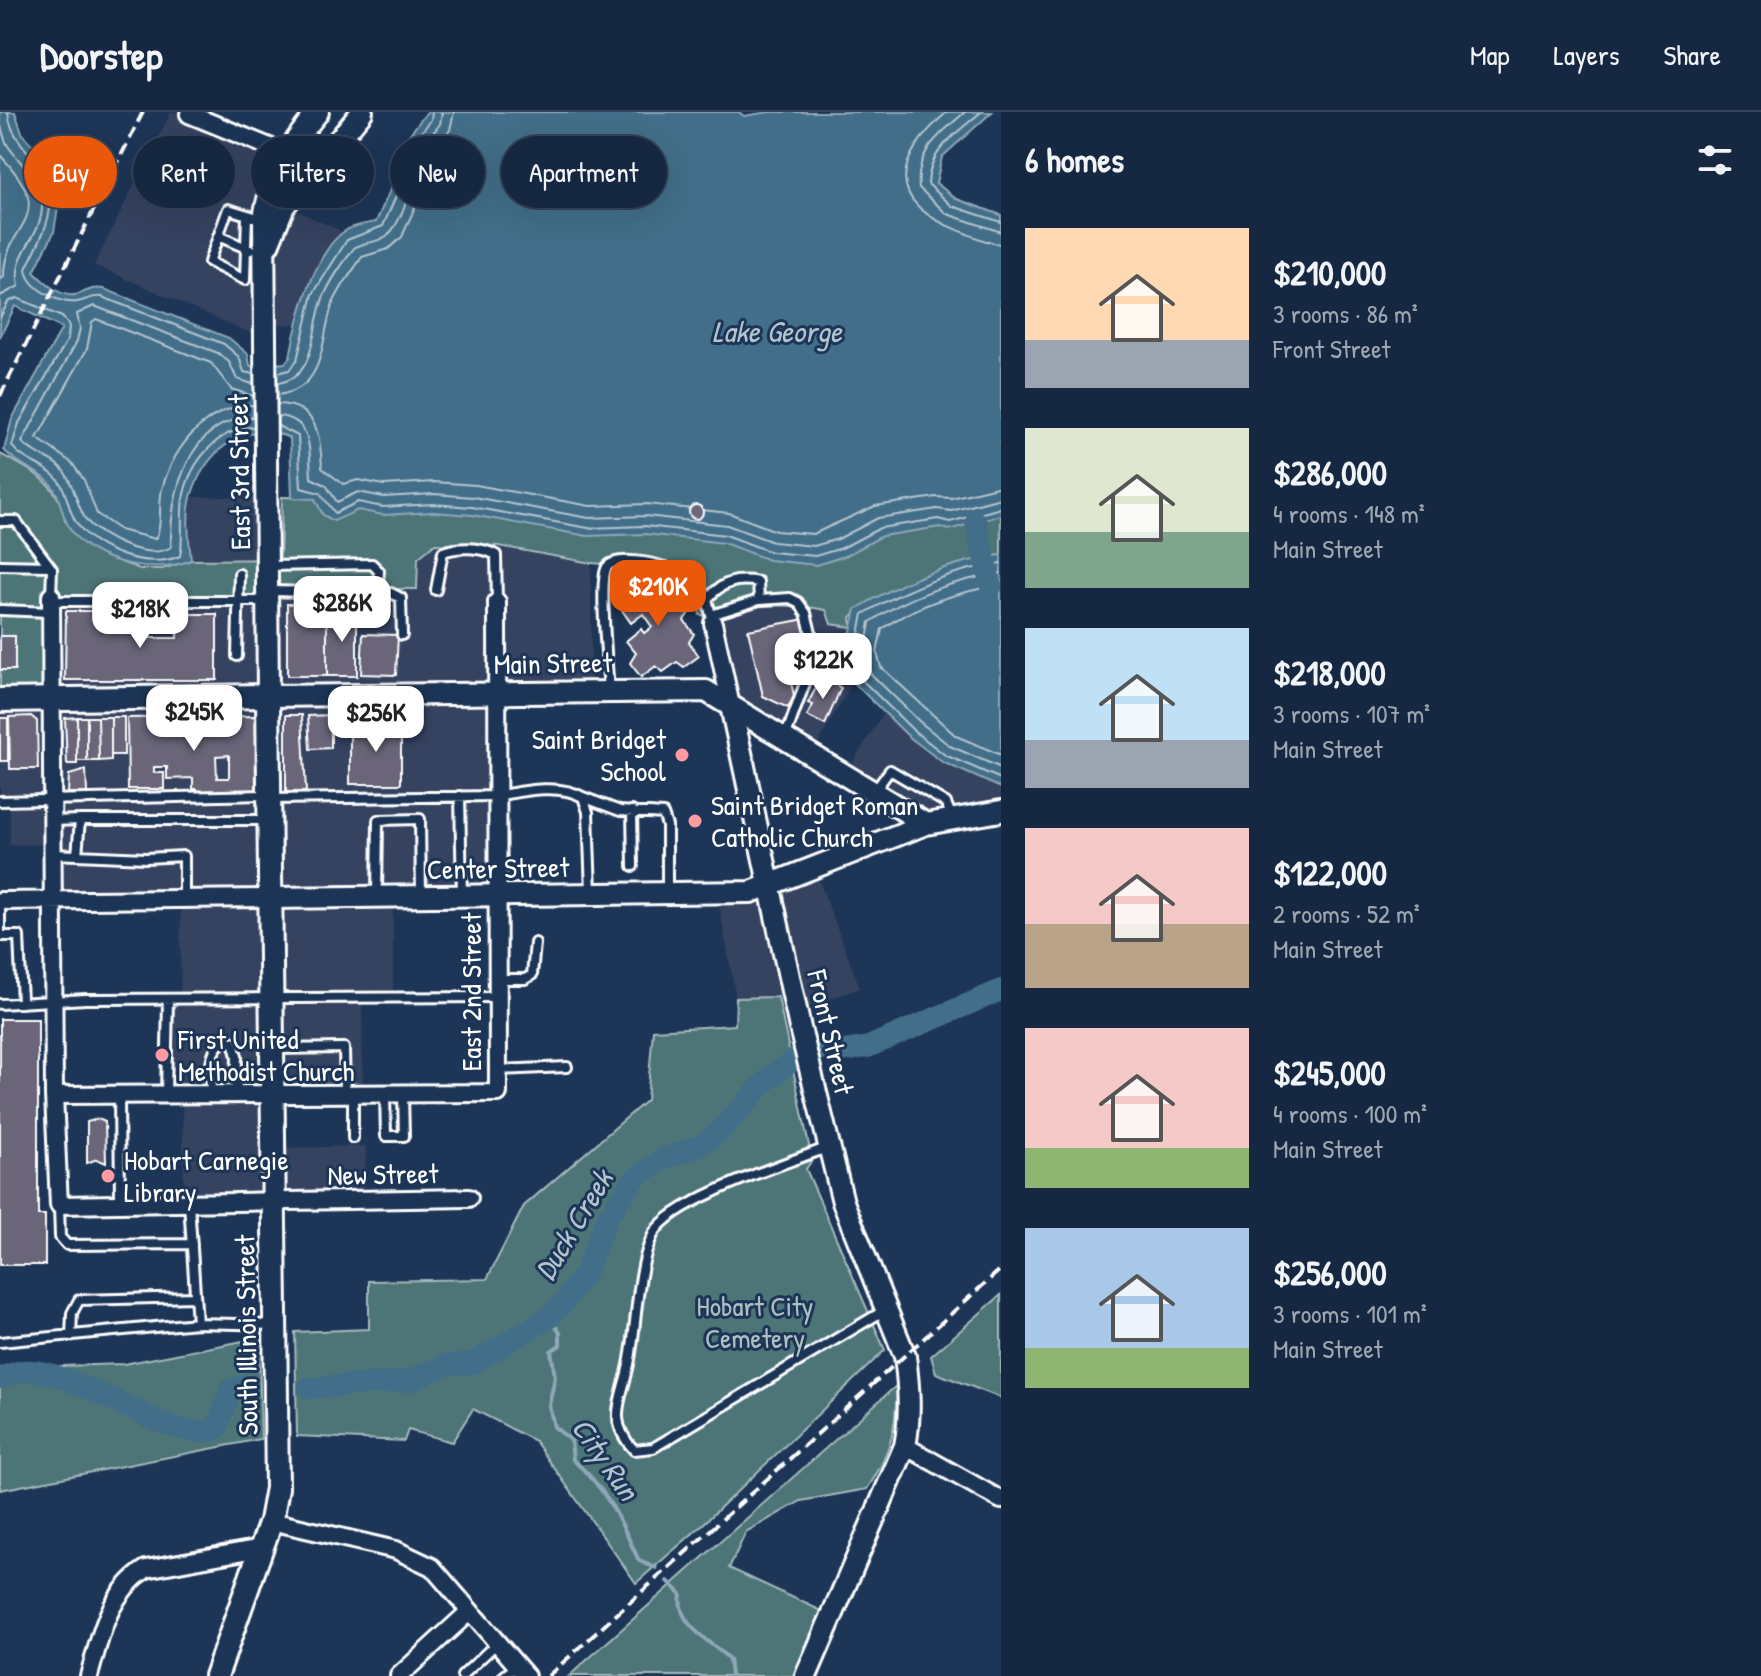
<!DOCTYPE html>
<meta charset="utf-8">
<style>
body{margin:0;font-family:"Patrick Hand",sans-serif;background:#23344c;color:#f1f3f6;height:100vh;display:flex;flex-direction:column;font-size:30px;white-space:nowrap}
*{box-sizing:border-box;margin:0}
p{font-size:26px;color:#9ea6b1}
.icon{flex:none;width:44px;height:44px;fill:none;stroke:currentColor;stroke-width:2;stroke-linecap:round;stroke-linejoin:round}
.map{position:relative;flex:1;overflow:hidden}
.side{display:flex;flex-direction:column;background:#162841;width:760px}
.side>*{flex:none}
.hud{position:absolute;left:24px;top:24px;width:760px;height:72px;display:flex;gap:16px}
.price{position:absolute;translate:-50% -68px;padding:0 18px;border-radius:16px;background:#fff;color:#222;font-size:26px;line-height:52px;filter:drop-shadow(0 2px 4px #0008)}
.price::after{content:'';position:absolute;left:50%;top:48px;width:24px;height:18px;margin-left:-12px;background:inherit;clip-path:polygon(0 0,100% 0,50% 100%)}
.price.on{background:#ea580c;color:#fff}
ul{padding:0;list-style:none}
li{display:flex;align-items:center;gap:24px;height:200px;padding:0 24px}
li span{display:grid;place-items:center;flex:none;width:224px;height:160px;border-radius:0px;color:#555}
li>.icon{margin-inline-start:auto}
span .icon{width:96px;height:96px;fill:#fffc;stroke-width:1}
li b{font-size:34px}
h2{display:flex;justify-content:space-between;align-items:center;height:96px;padding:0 24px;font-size:34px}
.tag{padding:0 28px;border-radius:36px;background:#162841;box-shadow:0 8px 32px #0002,0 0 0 2px #35445a;font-size:28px;line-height:72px}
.tag.on{background:#ea580c;color:#fff}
header{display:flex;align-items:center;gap:48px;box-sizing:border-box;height:112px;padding:0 40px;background:#162841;border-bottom:2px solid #35445a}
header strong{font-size:38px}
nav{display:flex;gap:44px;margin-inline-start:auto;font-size:28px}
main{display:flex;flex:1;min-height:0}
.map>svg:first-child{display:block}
</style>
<header>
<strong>Doorstep</strong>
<nav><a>Map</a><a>Layers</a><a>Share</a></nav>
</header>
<main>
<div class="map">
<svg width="1001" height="1564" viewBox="0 0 1001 1564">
<rect width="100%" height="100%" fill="#1d3557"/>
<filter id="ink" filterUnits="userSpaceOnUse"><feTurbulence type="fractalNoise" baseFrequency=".0125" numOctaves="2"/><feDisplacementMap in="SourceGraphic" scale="16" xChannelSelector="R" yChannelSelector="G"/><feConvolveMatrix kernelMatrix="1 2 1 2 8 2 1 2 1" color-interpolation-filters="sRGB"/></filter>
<g filter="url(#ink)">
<path fill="#344361" d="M171,0H181L281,43L262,226L94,153Z
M287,94L343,120L306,179L296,212L266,213L265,171Z
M191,385H266V448H191L188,422Z
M434,432L499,434L591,451V580L270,582V487L397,477L418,446Z
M49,487H265L266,582L47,583Z
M797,492L826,498L831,512L852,515L846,541L853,570L812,642L733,594L712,505L735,497Z
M494,583L495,783L53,787L50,732L10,733V687L0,686V590Z
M884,600L942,650L1001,676V696L926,710L846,661Z
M815,758L860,876L798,898L771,774Z
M769,775L792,885L736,886L717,783Z
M393,787V885L362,886L363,981H274L273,788Z
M269,788L271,887H180L181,789Z
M169,889L271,890V980L168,981Z
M182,983H272L273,1089L184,1090Z
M366,1034L365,1087L276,1089V1036Z"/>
<path fill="#4d7478" stroke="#a6babc" stroke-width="2" d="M0,342C32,359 60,370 65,409L107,445L140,457H162L191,448L280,447L282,385L1001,392V443C945,452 896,470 851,505L852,515L831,512L826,498C796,492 768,492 737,497C723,500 715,505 700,503L695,480L666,457L591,451L499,434L435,432L418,446L417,477H397V485L49,487L47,583L0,582Z
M778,885L812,1048L806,1057L885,1238L699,1416L636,1471L535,1329L473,1297L452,1330L408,1318L404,1329L297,1324L295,1220L369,1217V1169L487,1167L524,1094L647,988L653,918L735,913L736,886Z
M1001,1183V1286L936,1261L931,1244Z
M259,1226L261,1327L0,1378V1256L124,1252Z
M897,1273C896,1316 892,1341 867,1377L801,1389L746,1420L729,1456L822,1499L795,1564H569Z"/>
<path fill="#436e89" stroke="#8ea8b8" stroke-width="2" d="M0,0H15L23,23L39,40L60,83L54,120L34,160C44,170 62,188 79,182C90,178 92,175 104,177L229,226L248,242L250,254L285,251L290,245C296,211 314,139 345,119C354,113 366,112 376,110L398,60L391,46L427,0H739L744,4L769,0H992L942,45L936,71L957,87L1001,103V403L949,418L940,415L882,424L845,444L816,453L769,448L724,431L645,422L587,424L472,403L433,400L383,403L358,398L334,409L323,403L315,387L292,386L290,326C243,306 203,342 191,385C186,405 189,428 191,448C153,464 82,450 66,409C60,396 60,382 49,370C36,357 17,353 4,338L12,307L62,216L15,194L0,225Z
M1001,443V676L942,650L908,624L853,570L846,541L856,497C901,470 949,450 1001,443Z"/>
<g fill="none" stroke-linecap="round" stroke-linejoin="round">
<path stroke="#b4c5d0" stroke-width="2" d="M8,0C10,19 19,29 30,43C66,87 47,113 26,157C28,176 58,192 77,190C87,189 91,183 102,185L224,232L239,245L244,260L253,262
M947,0C894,47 884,90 960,119C973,124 986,131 1001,132
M965,0C940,22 915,39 919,76L947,102L1001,120
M981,0C956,22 929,37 928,72L952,94L1001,110
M0,11C3,19 4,28 8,34C21,52 41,70 42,93C43,125 11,140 19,174L0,184
M0,43C63,110 3,109 4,165L0,168
M0,206L8,190L17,186L62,205L69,213L68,227L19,311L12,334C22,348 39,351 52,362C68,374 66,395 76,410C95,440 149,458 180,444C184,426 180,405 183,387C189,352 217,316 254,315
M277,261L289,258L297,248L313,182L347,128L383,114L405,63L401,46L431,8L432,0
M277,271C319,266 310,214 324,184C332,166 343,151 354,136C364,130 376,131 385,125C401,115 417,64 413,47L440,12L442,0
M253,272L237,267L229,250L218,241L94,194L77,202L80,216L77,229L22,330C33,343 53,345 63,358C75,373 78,399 87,409C103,427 148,449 171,435C169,382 189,306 254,305
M277,283C326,278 320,230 332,194C339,176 352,160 362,145L388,137L402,125L426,69V49L450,18L454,0
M253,284L231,277L211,251L96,207L92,210L87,237L37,326L72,351L84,368L97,402L120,418L155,427C163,414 158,393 162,377C174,334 206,294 254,293
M278,292C318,293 320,324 322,356L343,372L358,368L384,373L434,370L476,373L590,394L647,392L729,401L776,419L813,422L875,394L936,385L951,386L1001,374
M278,304C314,307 309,339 311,366L326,373L337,390L358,380L384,385L434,382L473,385L589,406L646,404L727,413L773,430L814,434L838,427L878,406L937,397L951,399L1001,386
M278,314L298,324L301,376L320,381L335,401L358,390L383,395L434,392L472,395L588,416L645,414L726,423L771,440L815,444L842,436L880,416L938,407L950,410L1001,396
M1001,451C951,458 906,477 863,502L855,541L861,567L913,618L945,643L1001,667
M1001,461C956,468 908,484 870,510L865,541L870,561L920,610L950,634L1001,656
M1001,473C961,479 915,493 882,517L877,541L881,555L956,624L1001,643"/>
<path stroke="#8ea8b8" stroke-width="4" d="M550,1205L560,1221V1233L551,1239L555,1265L549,1293L554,1315L571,1328L573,1348C606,1375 622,1411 639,1449L656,1456
M668,1469L681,1482C675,1512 710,1529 729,1547L731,1564"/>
<path stroke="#436e89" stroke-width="22" d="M976,410L991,475
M0,1266C7,1264 16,1259 24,1259C77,1255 178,1338 217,1316L231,1277L247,1274
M309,1276L409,1269L445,1253L473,1251L550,1205L563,1191L585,1161L608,1104L634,1067L663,1047L700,1034L716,1023L768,967L795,947L823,936L843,939L868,935L1001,878"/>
</g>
<path fill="#6a6579" stroke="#fff" stroke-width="2" fill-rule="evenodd" d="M689 400a7 7 0 1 1 14 0a7 7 0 1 1-14 0Z
M656,462L670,483L658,492L666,496L679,486L689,501L684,508L694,522L689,530L699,544L684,555L677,550L663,560L656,554L641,565L630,551L636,541L626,529L641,517L644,521L652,515L643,502L631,511L617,491L641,467L648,468Z
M287,492H316V500L327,499V564H287Z
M66,499H102V517H140V526H177L178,502H217V568H65Z
M327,499H357V564H327Z
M805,507L809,522L782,529L794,584L788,596L763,584L748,518Z
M363,522L398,523L396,563L361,562Z
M0,524H15V558H0Z
M822,565L841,576L825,613L807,604L813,593L808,591Z
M286,603H302L306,680H286Z
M331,603V636L310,637L308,604Z
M31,604L37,609L38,657H10L9,605Z
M256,604L258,680L197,681V677H193V666L167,667V655H154V661H164V677H128L127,606ZM229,643V666H217L216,644Z
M77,605V652H67L65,606Z
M77,605H87V649H77Z
M87,605H98L99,649H87Z
M98,605H111V648L99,649Z
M111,605H124V643H111Z
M0,606H8V649H0Z
M350,612H401V672H350Z
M86,658L87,681H68L69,663Z
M0,907H38V1103H45V1153H0Z
M98,1007L105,1010L106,1051L97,1047L87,1051V1010Z"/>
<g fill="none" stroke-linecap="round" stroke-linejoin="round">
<g stroke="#fff" stroke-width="14">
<path id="service" d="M247,103L245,168L209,150L228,97L264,108
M218,124L251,138
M0,409H16L52,457L51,484
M0,453L49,454
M436,478L443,440C459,434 482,435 496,443L497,489
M269,479L370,481L378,471L379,459L372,452L270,454
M370,481H391L401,486L402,523
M759,488L790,486L798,490L806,501L816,541L785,626
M51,489H267
M0,498L51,500
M711,503L759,488L758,470C736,466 722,470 707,487L713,511
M237,544L239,462
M609,580C608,558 598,468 607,455C616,443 655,451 667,456C682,463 694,478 707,487
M874,680L890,658L946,691L952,705
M460,684L462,784
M583,685L620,699L663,702L667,714V781
M270,687L496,684C523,679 559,671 583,685L588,700L591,780
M0,689L269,683
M632,699L633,754
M52,709L80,708
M52,742L77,743
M377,783L378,708L420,707L421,784
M184,787V744L146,746L77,743L80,708H269
M0,824H19L22,891
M0,824V790
M498,867H525L532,863L535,831
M0,892L86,887L497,885
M275,937L344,936L345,982
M498,958L567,955
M166,982L168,888
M211,982C211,964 206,935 227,928L233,930L237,944L236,982
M353,982V1026
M385,982L386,1024H404L403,982
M119,983L120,1092
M829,1035C790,1050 673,1087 654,1121C637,1153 637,1210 630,1247C624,1285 604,1306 634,1338L653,1336L885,1198
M189,1091L197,1211
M59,1094L60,1125L67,1133L192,1132
M71,1224L72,1201L79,1188L195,1185
M0,1230L197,1211L274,1213
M462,1564L497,1531
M504,1564L517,1554"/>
</g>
<g stroke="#fff" stroke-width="22">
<path id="minor" d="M189,2L284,41
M51,484L54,983L59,1093L469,1086
M713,511L731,594
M0,789L271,786
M54,983L498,981L497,490
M905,1334L1001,1388
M271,1409L396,1438L432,1455L526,1564
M89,1564C101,1522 108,1482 146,1457L261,1436
M399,1564L470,1499"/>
</g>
<g stroke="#fff" stroke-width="26">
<path id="tertiary" d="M318,0C289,35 270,63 264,108L268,584L706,579L926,712
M268,133L284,94L362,0
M731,594L800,916L843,1090L905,1244C909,1276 911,1303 905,1334L806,1564
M271,786L751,780L926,712L1001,699"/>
</g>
<g stroke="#fff" stroke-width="28">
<path id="secondary" d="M0,588L268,584L277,1376L271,1409L216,1564"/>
</g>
<use href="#service" stroke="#1d3557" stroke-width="8"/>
<use href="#minor" stroke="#1d3557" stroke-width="16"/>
<use href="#tertiary" stroke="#1d3557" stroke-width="20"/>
<use href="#secondary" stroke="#1d3557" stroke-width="22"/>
<path stroke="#fff" stroke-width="4" stroke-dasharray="12 6" stroke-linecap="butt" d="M0,284L143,0
M548,1564L1001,1157"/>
</g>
</g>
<g fill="#ff9aa2" stroke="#1d3557" stroke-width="3">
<circle cx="682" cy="643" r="8"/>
<circle cx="695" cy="709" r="8"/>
<circle cx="162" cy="943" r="8"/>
<circle cx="108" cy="1064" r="8"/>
</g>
<g text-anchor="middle" stroke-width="6" stroke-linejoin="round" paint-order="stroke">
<g font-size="28" fill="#fff" stroke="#1d3557">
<text transform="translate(239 360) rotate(-91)" y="10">East 3rd Street</text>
<text transform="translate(553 551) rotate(-1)" y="10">Main Street</text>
<text transform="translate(498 756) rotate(-1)" y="10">Center Street</text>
<text transform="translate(471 880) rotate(-90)" y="10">East 2nd Street</text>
<text transform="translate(831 920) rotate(77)" y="10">Front Street</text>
<text transform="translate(383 1062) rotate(-1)" y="10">New Street</text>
<text transform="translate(246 1223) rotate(-91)" y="10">South Illinois Street</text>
</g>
<g font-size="28" fill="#fff" stroke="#1d3557" text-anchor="start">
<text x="666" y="637" text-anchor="end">Saint Bridget<tspan x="666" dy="32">School</tspan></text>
<text x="711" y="703">Saint Bridget Roman<tspan x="711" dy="32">Catholic Church</tspan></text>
<text x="178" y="937">First United<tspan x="178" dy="32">Methodist Church</tspan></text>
<text x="124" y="1058">Hobart Carnegie<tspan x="124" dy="32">Library</tspan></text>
</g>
<g font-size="28" fill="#afc0c2" stroke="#1d3557">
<text x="755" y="1204">Hobart City<tspan x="755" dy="32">Cemetery</tspan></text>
</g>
<g font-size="30" font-style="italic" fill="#b4c5d0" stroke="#1d3557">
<text x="777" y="230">Lake George</text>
<text transform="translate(574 1113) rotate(-59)" y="10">Duck Creek</text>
<text transform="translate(605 1347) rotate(55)" y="10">City Run</text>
</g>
</g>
</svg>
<b class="price on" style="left:658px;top:516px">$210K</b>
<b class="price" style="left:342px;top:532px">$286K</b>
<b class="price" style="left:140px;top:538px">$218K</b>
<b class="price" style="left:823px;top:589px">$122K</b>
<b class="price" style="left:194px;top:641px">$245K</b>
<b class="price" style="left:376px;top:642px">$256K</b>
<div class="hud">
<a class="tag on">Buy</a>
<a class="tag">Rent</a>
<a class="tag">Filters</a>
<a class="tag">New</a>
<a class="tag">Apartment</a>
</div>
</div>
<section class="side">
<h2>6 homes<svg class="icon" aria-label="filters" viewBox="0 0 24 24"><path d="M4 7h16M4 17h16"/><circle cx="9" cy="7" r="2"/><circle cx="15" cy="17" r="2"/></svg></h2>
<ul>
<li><span style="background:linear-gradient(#ffd9b3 70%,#9aa5b1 0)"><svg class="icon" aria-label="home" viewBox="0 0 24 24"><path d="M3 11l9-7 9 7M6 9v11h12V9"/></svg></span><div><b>$210,000</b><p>3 rooms · 86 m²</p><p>Front Street</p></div></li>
<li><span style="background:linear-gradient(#dfe7d0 65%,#7fa58c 0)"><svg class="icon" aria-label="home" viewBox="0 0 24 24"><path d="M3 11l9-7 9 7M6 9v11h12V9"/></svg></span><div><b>$286,000</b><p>4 rooms · 148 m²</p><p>Main Street</p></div></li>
<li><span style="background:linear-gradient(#bfe0f5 70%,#9aa5b1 0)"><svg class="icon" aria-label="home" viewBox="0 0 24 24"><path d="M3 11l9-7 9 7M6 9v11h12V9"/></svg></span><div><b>$218,000</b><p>3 rooms · 107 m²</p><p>Main Street</p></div></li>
<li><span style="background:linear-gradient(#f6c9c9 60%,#b9a48a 0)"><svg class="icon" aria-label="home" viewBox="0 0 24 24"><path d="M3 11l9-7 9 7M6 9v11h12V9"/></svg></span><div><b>$122,000</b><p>2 rooms · 52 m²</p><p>Main Street</p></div></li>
<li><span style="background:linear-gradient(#f6c9c9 75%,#8fb573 0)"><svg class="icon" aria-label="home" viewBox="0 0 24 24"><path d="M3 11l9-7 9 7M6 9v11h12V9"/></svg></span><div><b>$245,000</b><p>4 rooms · 100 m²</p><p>Main Street</p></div></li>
<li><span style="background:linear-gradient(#a9c7e8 75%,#8fb573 0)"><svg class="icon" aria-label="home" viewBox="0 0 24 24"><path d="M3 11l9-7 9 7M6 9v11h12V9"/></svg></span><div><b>$256,000</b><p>3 rooms · 101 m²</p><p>Main Street</p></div></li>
</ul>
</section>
</main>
